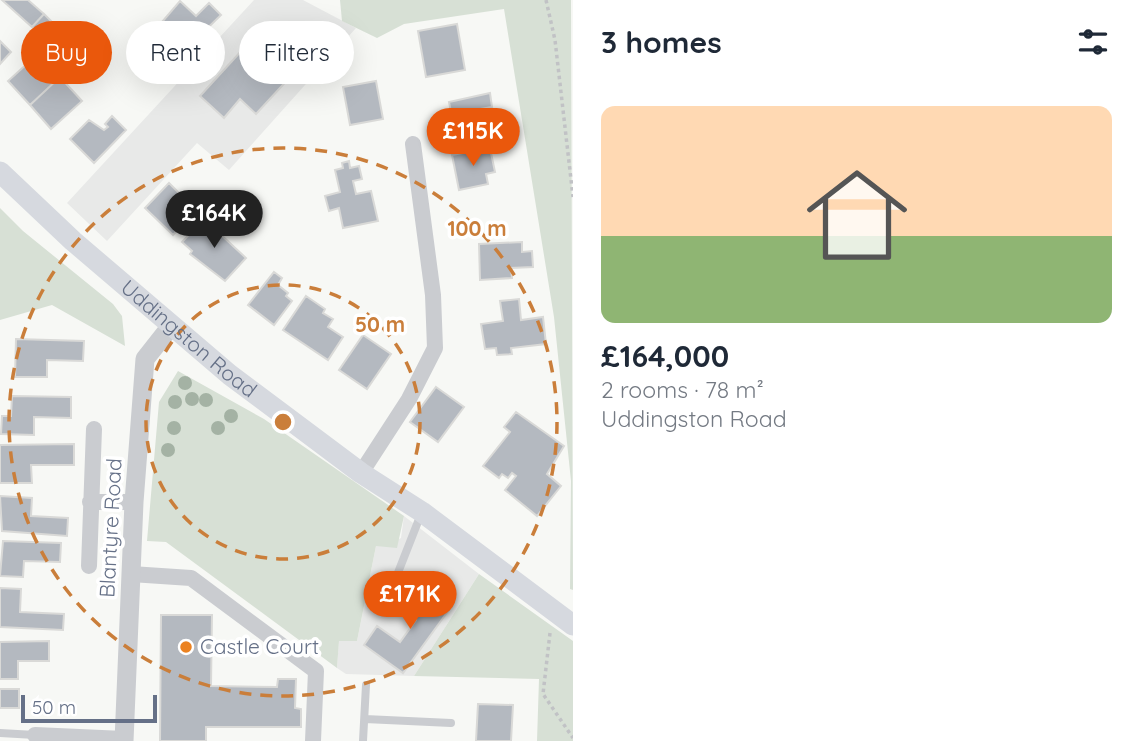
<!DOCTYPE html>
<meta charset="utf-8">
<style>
body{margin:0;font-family:Quicksand,sans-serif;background:#f6f6f7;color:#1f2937;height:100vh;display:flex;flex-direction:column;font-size:26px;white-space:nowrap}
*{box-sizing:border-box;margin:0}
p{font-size:23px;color:#747a83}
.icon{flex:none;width:38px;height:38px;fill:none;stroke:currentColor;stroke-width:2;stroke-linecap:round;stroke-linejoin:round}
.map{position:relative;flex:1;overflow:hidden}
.details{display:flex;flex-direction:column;background:#fff;width:567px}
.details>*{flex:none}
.banner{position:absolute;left:21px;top:21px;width:446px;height:63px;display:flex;gap:14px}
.scale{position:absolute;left:21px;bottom:18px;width:136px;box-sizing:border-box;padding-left:7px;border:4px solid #657087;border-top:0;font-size:19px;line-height:24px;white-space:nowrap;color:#657087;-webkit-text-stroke:5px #fff;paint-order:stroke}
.price{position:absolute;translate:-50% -60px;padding:0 16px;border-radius:24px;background:#ea580c;color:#fff;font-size:23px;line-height:46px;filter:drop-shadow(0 2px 4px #0008)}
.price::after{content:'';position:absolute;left:50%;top:42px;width:21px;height:16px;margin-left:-10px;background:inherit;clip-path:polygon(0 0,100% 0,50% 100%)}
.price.selected{background:#222;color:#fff}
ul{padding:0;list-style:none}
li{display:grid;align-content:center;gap:14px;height:371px;padding:0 28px}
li+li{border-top:2px solid #e0e1e3}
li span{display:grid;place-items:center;height:217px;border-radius:14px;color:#555}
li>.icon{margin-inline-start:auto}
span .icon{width:126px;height:126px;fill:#fffc;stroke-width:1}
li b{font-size:30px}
h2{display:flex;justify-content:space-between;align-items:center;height:84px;padding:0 28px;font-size:30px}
.tag{padding:0 24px;border-radius:32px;background:#fff;box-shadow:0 7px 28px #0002;font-size:24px;line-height:63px}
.tag.selected{background:#ea580c;color:#fff}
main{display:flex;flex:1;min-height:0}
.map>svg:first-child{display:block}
</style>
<main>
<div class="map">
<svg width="573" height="741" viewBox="0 0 573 741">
<rect width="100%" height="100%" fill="#f7f8f5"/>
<path fill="#e8e9e8" d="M254,0H303L356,28L229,170L197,143L107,241L67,203Z
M404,516L479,574L414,676L346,674L337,668L339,640L357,641L376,546H385L401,538Z"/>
<path fill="#d7e0d5" d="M340,0H571L573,590L570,589L571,481L554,317L504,9L404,24L377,38L342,21Z
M0,208L23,231L113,304L122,316L125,346L52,305L0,320Z
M178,371L264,419L404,516L397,548L376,546L357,641H339L337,668L166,542L147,541L159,402Z
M479,574L573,641V741H537L539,679L414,676Z"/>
<path fill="#b4b9c0" stroke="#d9d9d7" stroke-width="2" d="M2,0H28L44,14L32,27Z
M180,1L196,16L209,3L221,15L190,45L173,28L164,37L156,29Z
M44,14L56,26L45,38L32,27Z
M457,24L465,70L426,77L418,31Z
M255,36L266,46L264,49L292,75L256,114L240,99L224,118L200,96Z
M0,41L11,52L0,64Z
M39,53L60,77L30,105L8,81Z
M60,77L82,101L51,129L30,105Z
M376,81L383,119L350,125L343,87Z
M490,93L492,107L480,109L485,134L456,140L453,129L448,130L445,113L451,112L449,102Z
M112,116L126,130L94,163L70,139L89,120L104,130L108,127L105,124Z
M490,148L495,172L486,174L488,184L459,190L452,155Z
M349,161L350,168L359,166L362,179L353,181L356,194L371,191L378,221L343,228L339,208L329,211L325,196L340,192L335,170L343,168L342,163Z
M169,183L196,210L173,235L145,208Z
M204,219L246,258L225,281L190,254L192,251L182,242Z
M522,242V252L532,251L533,267L511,268L512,278L480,280L479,244Z
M274,272L282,278L278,285L288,293L286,296L292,301L274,325L248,305Z
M306,296L325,309L323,313L333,319L328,327L343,337L328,360L283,330Z
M519,299L521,320L543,317L546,344L511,348L512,354L497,355L496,348L485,349L481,324L503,321L500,301Z
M363,335L391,354L367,389L339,370Z
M16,339L84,341L83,361L47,360V377H15Z
M436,387L464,407L438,442L410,422Z
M12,396L71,397V418L34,417V435L1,434L2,416H11Z
M516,412L564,446L547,474L561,486L537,516L505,490L516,476L512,473L508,478L502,474L499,478L483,466L510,432L504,427Z
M74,444V465H31L32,483H0V445Z
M0,496L32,498L31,516L68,518L67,536L2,531Z
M3,541L61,543L60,562L24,561L23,577L0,576Z
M421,586L451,607L403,673L364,645L377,626L400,642L416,620L403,611Z
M0,588L21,589L20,612L64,614L63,630L0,627Z
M161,615H212L211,686L277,687L278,679H296L295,708L301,709V727H206V741H160Z
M49,641V661H18V679H0V642Z
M0,689H19V708H0Z
M478,704L513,705L511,741H476Z"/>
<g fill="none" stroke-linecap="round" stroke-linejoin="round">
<path stroke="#c1c2c5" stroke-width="3.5" stroke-dasharray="3.5 3.5" stroke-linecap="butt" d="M546,0L555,40L573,197
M550,633L543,694L573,738"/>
<path stroke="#caccd0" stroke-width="8" d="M390,593L421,514
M365,719L451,723
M0,733L35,735
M363,741L366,685"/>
<path stroke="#caccd0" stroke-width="16" d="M361,473L409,399L435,348L433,295L413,144
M90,502H134
M89,566L94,429
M131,574L191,578L316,671L313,741
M35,735L124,739"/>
<path stroke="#caccd0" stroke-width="19" d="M124,741L134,502L145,359L171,326"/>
<path stroke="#d6d9df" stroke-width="21" id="s1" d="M0,172L73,241L230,375L361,473L422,512L573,625"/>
</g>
<g fill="#a4b2a4">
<circle cx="185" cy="383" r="7"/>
<circle cx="192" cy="399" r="7"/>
<circle cx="206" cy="400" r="7"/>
<circle cx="175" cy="402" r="7"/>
<circle cx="231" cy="416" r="7"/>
<circle cx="174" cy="428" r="7"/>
<circle cx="218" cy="428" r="7"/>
<circle cx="168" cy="450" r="7"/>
</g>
<g fill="none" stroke="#ca7e3a" stroke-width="3.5" stroke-dasharray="12 9">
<circle cx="283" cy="422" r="137"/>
<circle cx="283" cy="422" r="274"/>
</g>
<circle fill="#eb8221" stroke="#fff" stroke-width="2.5" cx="186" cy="647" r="7"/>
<g text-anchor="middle" stroke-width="7" stroke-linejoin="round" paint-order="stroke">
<g font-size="21" fill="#657087" stroke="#fff">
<text dy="7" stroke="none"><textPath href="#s1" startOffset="252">Uddingston Road</textPath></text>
<text transform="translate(111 528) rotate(-87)" y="7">Blantyre Road</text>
</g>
<g font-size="21" fill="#657087" stroke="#fff" text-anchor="start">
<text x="200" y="654">Castle Court</text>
</g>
</g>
<circle cx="283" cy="422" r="10" fill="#ca7e3a" stroke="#fff" stroke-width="3.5"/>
<g font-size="21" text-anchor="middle" font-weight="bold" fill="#ca7e3a" stroke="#fff" stroke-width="7" stroke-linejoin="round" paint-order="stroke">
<text x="477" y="236">100 m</text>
<text x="380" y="332">50 m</text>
</g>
</svg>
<div class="scale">50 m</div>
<b class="price" style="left:473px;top:168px">£115K</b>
<b class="price selected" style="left:214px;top:250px">£164K</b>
<b class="price" style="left:410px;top:631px">£171K</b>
<div class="banner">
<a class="tag selected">Buy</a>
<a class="tag">Rent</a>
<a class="tag">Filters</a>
</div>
</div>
<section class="details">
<h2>3 homes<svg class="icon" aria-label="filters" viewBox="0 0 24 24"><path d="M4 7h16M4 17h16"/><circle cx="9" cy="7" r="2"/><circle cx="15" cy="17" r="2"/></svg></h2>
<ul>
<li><span style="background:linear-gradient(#ffd9b3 60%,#8fb573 0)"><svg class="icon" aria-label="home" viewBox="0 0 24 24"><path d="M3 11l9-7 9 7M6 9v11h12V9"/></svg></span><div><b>£164,000</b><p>2 rooms · 78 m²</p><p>Uddingston Road</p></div></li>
</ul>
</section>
</main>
